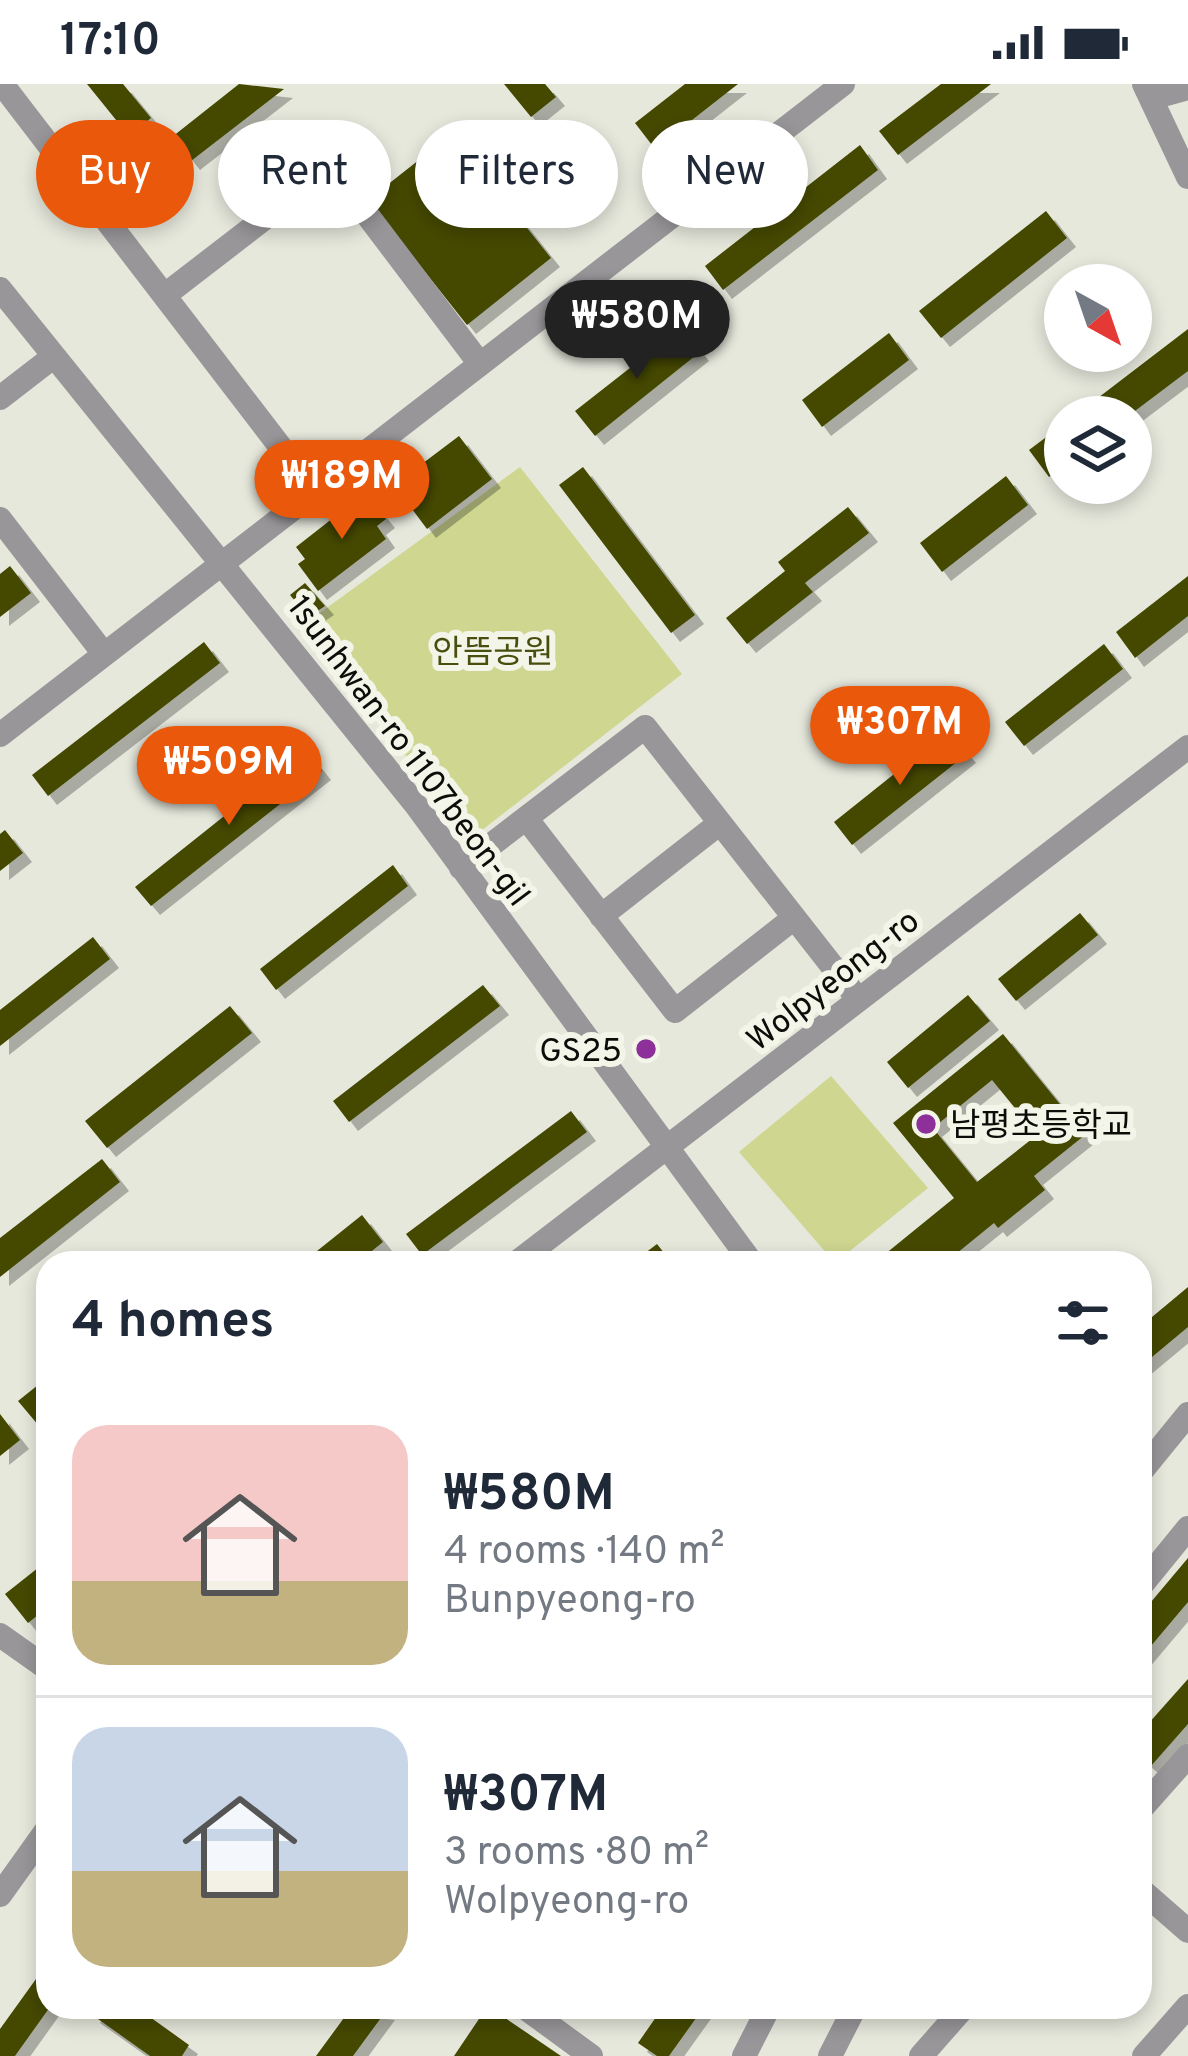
<!DOCTYPE html>
<meta charset="utf-8">
<style>
body{margin:0;font-family:Overpass,"Noto Sans KR",sans-serif;background:#f6f6f7;color:#1f2937;height:100vh;display:flex;flex-direction:column;font-size:45px;white-space:nowrap}
*{box-sizing:border-box;margin:0}
p{font-size:39px;color:#747a83}
.icon{flex:none;width:66px;height:66px;fill:none;stroke:currentColor;stroke-width:2;stroke-linecap:round;stroke-linejoin:round}
.map{position:relative;flex:1;overflow:hidden}
.details{position:absolute;left:36px;top:1167px;width:1116px;height:768px;display:flex;flex-direction:column;background:#fff;border-radius:36px;box-shadow:0 6px 18px #0003}
.details>*{flex:none}
.hud{position:absolute;left:36px;top:36px;width:1116px;height:108px;display:flex;gap:24px}
.needle{width:78px;rotate:140deg}
.controls{position:absolute;left:1044px;top:180px;display:grid;gap:24px}
.controls a{display:grid;place-items:center;width:108px;height:108px;border-radius:50%;background:#fff;box-shadow:0 6px 18px #0003;font-size:60px}
.price{position:absolute;translate:-50% -102px;padding:0 27px;border-radius:42px;background:#ea580c;color:#fff;font-size:39px;line-height:78px;filter:drop-shadow(0 3px 6px #0008)}
.price::after{content:'';position:absolute;left:50%;top:72px;width:36px;height:27px;margin-left:-18px;background:inherit;clip-path:polygon(0 0,100% 0,50% 100%)}
.price.selected{background:#222;color:#fff}
ul{padding:0;list-style:none}
li{display:flex;align-items:center;gap:36px;height:300px;padding:0 36px}
li+li{border-top:3px solid #e0e1e3}
li span{display:grid;place-items:center;flex:none;width:336px;height:240px;border-radius:36px;color:#555}
li>.icon{margin-inline-start:auto}
span .icon{width:144px;height:144px;fill:#fffc;stroke-width:1}
li b{font-size:51px}
h2{display:flex;justify-content:space-between;align-items:center;height:144px;padding:0 36px;font-size:51px}
.tag{padding:0 42px;border-radius:54px;background:#fff;box-shadow:0 6px 18px #0003;font-size:42px;line-height:108px}
.tag.selected{background:#ea580c;color:#fff}
.status{display:flex;justify-content:space-between;align-items:center;height:84px;padding:0 60px;background:#fff;direction:ltr}
.status svg{height:33px;fill:currentColor}
.map>svg:first-child{display:block}
</style>
<div class="status"><b>17:10</b><svg viewBox="0 0 49 12"><path d="M0 12V9h3v3zM5 12V6h3v6zM10 12V3h3v9zM15 12V0h3v12zM26 1h20v11H26zM47 4h2v5h-2z"/></svg></div>
<div class="map">
<svg width="1188" height="1972" viewBox="0 0 1188 1972">
<defs>
<filter id="shadow"><feDropShadow dx="9" dy="9" stdDeviation="0" flood-color="#0004"/></filter>
</defs>
<rect width="100%" height="100%" fill="#e6e8dc"/>
<path fill="#ced690" d="M520,383L682,590L472,754L302,542Z
M831,992L928,1104L835,1179L739,1068Z"/>
<path fill="#444902" fill-rule="evenodd" filter="url(#shadow)" d="M87,0H123L151,34L129,52Z
M239,0L284,5L191,77L172,53Z
M504,0H545L556,13L531,33Z
M685,0H738L655,65L635,39Z
M941,0H991L898,71L879,47Z
M452,50L551,174L467,241L368,116Z
M860,61L878,86L723,206L705,182Z
M1046,127L1067,154L941,254L919,227Z
M681,244L700,268L595,352L575,327Z
M1188,245V287L1127,333H1073Z
M889,249L909,276L822,343L802,316Z
M1065,339V381L1049,393L1029,366Z
M459,352L492,395L427,445L394,401Z
M583,383L695,531L671,549L559,401Z
M1006,392L1028,421L942,488L920,459Z
M365,409L386,435L377,442L386,455L318,507L298,480L305,475L296,463Z
M848,423L869,449L805,499L813,508L747,560L726,534L785,487L778,478Z
M10,482L31,509L0,533V490Z
M1188,492V532L1135,574L1116,548Z
M305,499L325,522L316,528L312,524L305,529L290,511Z
M204,558L220,579L48,712L32,691Z
M1104,560L1123,585L1024,662L1005,638Z
M948,647L967,670L852,761L834,738Z
M306,667L322,687L151,822L135,803Z
M5,746L23,769L0,787V750Z
M393,781L408,802L276,906L260,885Z
M1080,829L1098,851L1016,917L998,895Z
M93,853L110,875L0,962V926Z
M483,901L500,922L349,1038L333,1017Z
M968,911L990,937L908,1004L887,978Z
M230,922L252,949L107,1064L85,1037Z
M1003,950L1085,1051L1034,1092L1045,1106L998,1144L994,1139L951,1174L955,1179H882L879,1175L954,1114L893,1039ZM992,996L1037,1051L977,1098L933,1044Z
M571,1027L587,1048L422,1171L406,1150Z
M102,1075L120,1098L0,1193V1154Z
M362,1131L383,1158L357,1179H302Z
M657,1160L672,1179H632Z
M1188,1203V1243L1140,1283V1243Z
M48,1293V1335L39,1342L18,1317Z
M0,1330L20,1356L0,1372Z
M1188,1474V1518L1140,1575V1531Z
M48,1476V1523L28,1539L5,1510Z
M1188,1595V1640L1151,1682L1140,1672V1649Z
M36,1895L48,1904L50,1923L15,1972H0V1945Z
M96,1923H136L189,1961L182,1972H150L91,1930Z
M352,1923L386,1927L353,1972H316Z
M487,1923H489L561,1972H454Z
M663,1923H704L669,1972H657L638,1959Z"/>
<g fill="none" stroke-linecap="round" stroke-linejoin="round">
<path stroke="#99969a" stroke-width="24" d="M2,0L315,408
M1144,0L1188,93
M1152,14L1188,4
M0,205L416,721L752,1179
M165,211L331,83L480,280
M0,314L53,273
M0,435L104,570
M0,651L843,0
M526,734L675,927L794,834
M461,784L645,643L858,915
M601,832L720,739
M516,1179L1188,663
M1140,1389L1188,1330
M1140,1503L1188,1444
M0,1551L48,1585
M1140,1726L1188,1672
M1140,1805L1188,1847
M0,1811L48,1744
M524,1923L591,1972
M744,1972L769,1923
M830,1972L855,1923
M921,1972L964,1923
M1144,1972L1188,1922"/>
</g>
<g fill="#8d309a" stroke="#f3f5e9" stroke-width="4.5">
<circle cx="646" cy="965" r="12"/>
<circle cx="926" cy="1040" r="12"/>
</g>
<g text-anchor="middle" stroke-width="12" stroke-linejoin="round" paint-order="stroke">
<g font-size="33" fill="#494e0f" stroke="#f3f5e9">
<text x="493" y="579">안뜸공원</text>
</g>
<g font-size="33" fill="#0c0d09" stroke="#f3f5e9">
<text transform="translate(410 666) rotate(53)" y="12">1sunhwan-ro 1107beon-gil</text>
<text transform="translate(832 895) rotate(-38)" y="12">Wolpyeong-ro</text>
</g>
<g font-size="33" fill="#0c0d09" stroke="#f3f5e9" text-anchor="end">
<text x="622" y="977">GS25</text>
<text x="950" y="1052" text-anchor="start">남평초등학교</text>
</g>
</g>
</svg>
<div class="controls">
<a><svg class="needle" viewBox="-14 -14 28 28"><path d="M0-13l5 13h-10z" fill="#e53935"/><path d="M0 13l5-13h-10z" fill="#747a83"/></svg></a>
<a><svg class="icon" aria-label="layers" viewBox="0 0 24 24"><path d="M12 4l9 5-9 5-9-5zM3 14l9 5 9-5"/></svg></a>
</div>
<b class="price selected" style="left:637px;top:298px">₩580M</b>
<b class="price" style="left:342px;top:458px">₩189M</b>
<b class="price" style="left:900px;top:704px">₩307M</b>
<b class="price" style="left:229px;top:744px">₩509M</b>
<div class="hud">
<a class="tag selected">Buy</a>
<a class="tag">Rent</a>
<a class="tag">Filters</a>
<a class="tag">New</a>
</div>
<section class="details">
<h2>4 homes<svg class="icon" aria-label="filters" viewBox="0 0 24 24"><path d="M4 7h16M4 17h16"/><circle cx="9" cy="7" r="2"/><circle cx="15" cy="17" r="2"/></svg></h2>
<ul>
<li><span style="background:linear-gradient(#f6c9c9 65%,#c2b280 0)"><svg class="icon" aria-label="home" viewBox="0 0 24 24"><path d="M3 11l9-7 9 7M6 9v11h12V9"/></svg></span><div><b>₩580M</b><p>4 rooms · 140 m²</p><p>Bunpyeong-ro</p></div></li>
<li><span style="background:linear-gradient(#c9d6e8 60%,#c2b280 0)"><svg class="icon" aria-label="home" viewBox="0 0 24 24"><path d="M3 11l9-7 9 7M6 9v11h12V9"/></svg></span><div><b>₩307M</b><p>3 rooms · 80 m²</p><p>Wolpyeong-ro</p></div></li>
</ul>
</section>
</div>
